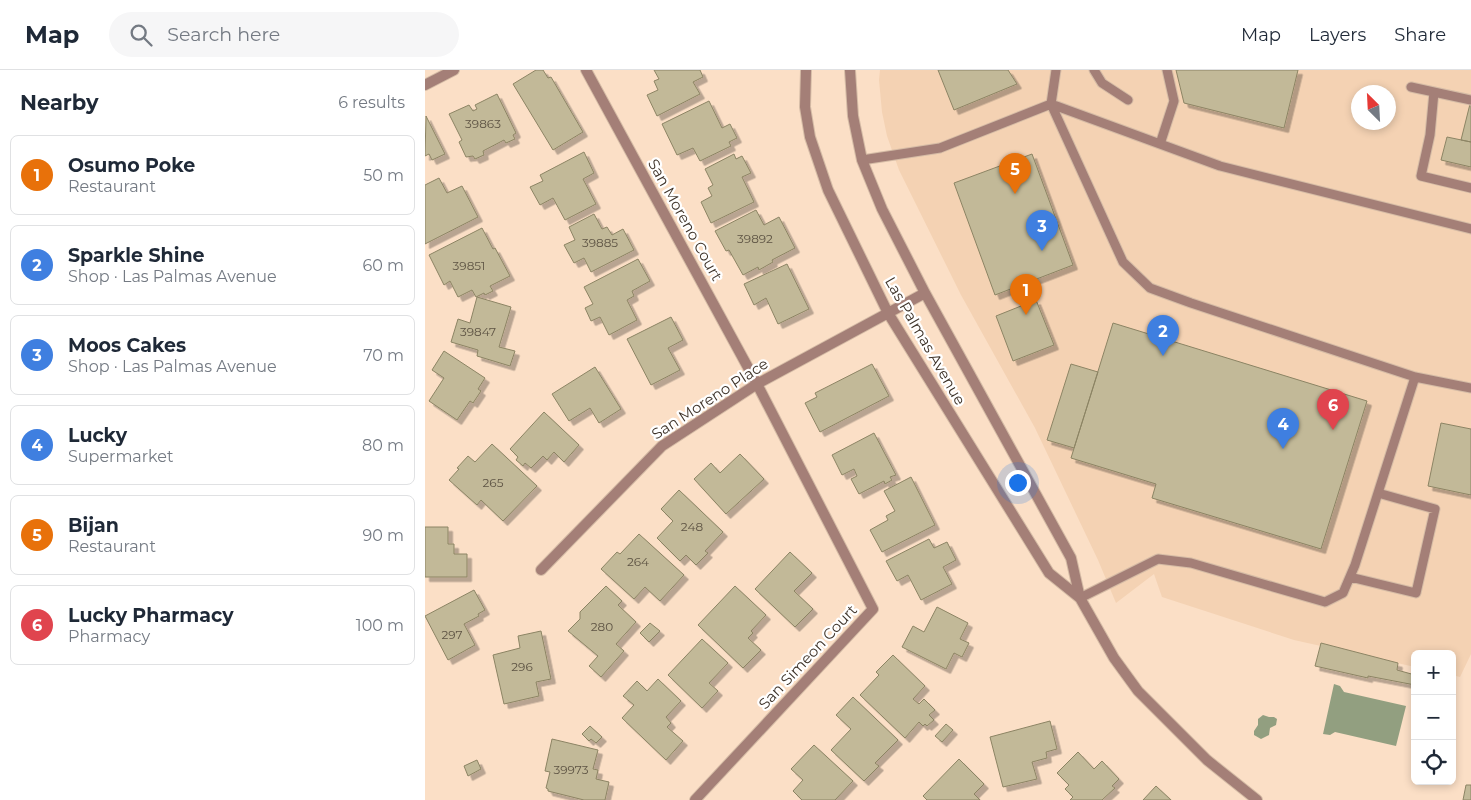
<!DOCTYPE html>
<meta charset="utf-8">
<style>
:root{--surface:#fff;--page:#f6f6f7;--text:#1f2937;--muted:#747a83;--line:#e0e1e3;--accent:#1f6275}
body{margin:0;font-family:Montserrat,sans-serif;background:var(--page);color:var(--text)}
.controls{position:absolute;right:15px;bottom:15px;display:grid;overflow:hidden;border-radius:8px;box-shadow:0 2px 8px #0003}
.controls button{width:45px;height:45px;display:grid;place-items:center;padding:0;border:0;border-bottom:1px solid var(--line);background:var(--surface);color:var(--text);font:25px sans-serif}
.compass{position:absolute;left:926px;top:15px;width:45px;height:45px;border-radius:50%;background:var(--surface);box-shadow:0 2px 8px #0003;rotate:336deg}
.you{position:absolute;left:592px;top:412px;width:18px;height:18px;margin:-12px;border:4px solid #fff;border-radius:50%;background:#1a73e8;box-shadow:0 0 0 8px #1a73e833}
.badge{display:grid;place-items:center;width:32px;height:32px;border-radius:50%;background:var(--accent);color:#fff;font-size:16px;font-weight:700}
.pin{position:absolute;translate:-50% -41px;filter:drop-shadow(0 1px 2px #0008)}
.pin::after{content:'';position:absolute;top:26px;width:18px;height:15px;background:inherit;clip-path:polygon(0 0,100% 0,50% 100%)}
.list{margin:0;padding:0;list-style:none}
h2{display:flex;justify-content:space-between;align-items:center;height:65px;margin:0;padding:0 20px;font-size:21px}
h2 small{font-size:16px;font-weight:400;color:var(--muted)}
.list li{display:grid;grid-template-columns:32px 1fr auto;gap:15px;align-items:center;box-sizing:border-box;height:80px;margin:0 10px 10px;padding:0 10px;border:1px solid var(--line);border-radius:8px}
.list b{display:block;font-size:19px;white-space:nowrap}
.list p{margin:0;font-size:16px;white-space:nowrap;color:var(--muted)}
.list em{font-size:16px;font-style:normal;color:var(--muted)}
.icon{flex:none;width:28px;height:28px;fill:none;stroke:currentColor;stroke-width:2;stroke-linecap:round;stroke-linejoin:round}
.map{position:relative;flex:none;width:1046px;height:730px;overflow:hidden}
header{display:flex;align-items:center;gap:30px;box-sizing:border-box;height:70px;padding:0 25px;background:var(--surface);border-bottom:1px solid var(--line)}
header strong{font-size:24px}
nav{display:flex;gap:28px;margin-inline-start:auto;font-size:18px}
.search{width:350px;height:45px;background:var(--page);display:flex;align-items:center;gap:12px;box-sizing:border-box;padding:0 18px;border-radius:28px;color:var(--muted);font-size:19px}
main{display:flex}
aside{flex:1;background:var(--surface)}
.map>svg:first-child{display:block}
</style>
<header>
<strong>Map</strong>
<div class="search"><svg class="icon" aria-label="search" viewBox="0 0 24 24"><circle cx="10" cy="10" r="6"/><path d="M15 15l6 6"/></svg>Search here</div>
<nav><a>Map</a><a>Layers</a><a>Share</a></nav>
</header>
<main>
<aside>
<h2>Nearby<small>6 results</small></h2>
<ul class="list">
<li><span class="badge" style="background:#e8710a">1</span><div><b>Osumo Poke</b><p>Restaurant</p></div><em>50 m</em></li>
<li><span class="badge" style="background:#3f7fe0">2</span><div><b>Sparkle Shine</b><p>Shop · Las Palmas Avenue</p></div><em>60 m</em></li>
<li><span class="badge" style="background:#3f7fe0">3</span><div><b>Moos Cakes</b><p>Shop · Las Palmas Avenue</p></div><em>70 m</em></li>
<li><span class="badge" style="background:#3f7fe0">4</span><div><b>Lucky</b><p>Supermarket</p></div><em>80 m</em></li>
<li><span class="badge" style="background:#e8710a">5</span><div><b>Bijan</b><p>Restaurant</p></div><em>90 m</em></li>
<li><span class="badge" style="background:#e0444e">6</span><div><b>Lucky Pharmacy</b><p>Pharmacy</p></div><em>100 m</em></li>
</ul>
</aside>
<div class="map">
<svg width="1046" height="730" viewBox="0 0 1046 730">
<defs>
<filter id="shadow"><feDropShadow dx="4.5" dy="4.5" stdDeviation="0" flood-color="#0004"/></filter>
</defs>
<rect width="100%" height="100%" fill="#fbdfc6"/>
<path fill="#f4d2b3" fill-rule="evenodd" d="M455 0H1046V584L1035 607 1027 605V584H990V597L869 570 737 527 729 504 691 533 673 490 610 358 536 225 474 100 462 66 457 42 454 10ZM934 22H964V52H934Z"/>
<path fill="#929f80" d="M909 614 915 616 919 622 981 636 971 676 910 662 905 665 898 664Z
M838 645 844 647H849L852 649 851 655 845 658 844 665 836 669 829 665V661L833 655V649Z"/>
<path fill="#c2b998" stroke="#8c8464" filter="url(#shadow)" d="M111 0H118L123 8 126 7 158 62 128 80 88 14Z
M229 0H275L278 7 268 12 275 24 232 46 222 25 233 20 229 11 234 9Z
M513 0H583L592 14 529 40Z
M751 0H873L859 58 759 33Z
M72 24 91 63 88 65 90 69 81 73 79 70 58 81 59 85 50 89 48 86 41 87 34 72 37 70 24 44 44 35 48 41 52 39 50 35Z
M1046 30V72L1036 70Z
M284 31 297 58 305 54 312 68 304 72 306 76 275 91 268 78 252 85 237 54Z
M1 46 20 84 7 90 4 84 0 86Z
M1022 67 1046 72V97L1016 90Z
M159 82 169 103 158 109 171 134 140 150 128 128 115 135 105 117 118 111 115 105Z
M309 84 311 89 317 86 326 103 317 107 329 132 286 153 276 132 287 126 283 118 288 115 280 99Z
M607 84 648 195 570 225 529 113Z
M14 108 22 123 37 116 53 147 0 174V115Z
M331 140 339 155 354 147 370 178 347 190 348 192 334 200 333 197 318 205 304 180 301 181 290 161Z
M169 144 177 159 182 157 187 165 198 159 209 180 166 202 159 188 149 193 139 175 150 170 144 157Z
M57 158 68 179 70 178 85 206 65 216 68 221 60 225 59 223 51 227 47 220 33 227 25 211 19 215 4 185Z
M213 189 225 211 207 221 209 226 202 230 212 250 184 265 175 247 166 251 160 238 168 234 159 217Z
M362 194 384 239 353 254 341 228 329 235 319 214Z
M52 227 86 237 74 277 90 281 85 296 52 286 53 280 26 272 33 249 45 253Z
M611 230 629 275 588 291 571 246Z
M246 247 258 270 243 278 255 300 226 315 202 269Z
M688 253 942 331 896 479 727 428 731 414 646 388Z
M19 281 60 308 53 319 56 321 48 333 45 331 32 350 4 331 19 308 7 300Z
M447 294 464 326 395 362 380 333 392 327 390 323Z
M646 294 673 302 649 378 622 370Z
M170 297 196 339 174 353 165 338 144 351 127 324Z
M119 342 154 375 139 392 129 382 122 390 118 386 106 398 100 393 98 396 91 390 93 387 85 379Z
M1016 353 1046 359V425L1003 416Z
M449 363 471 405 465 407 467 410 460 414 459 411 434 424 426 409 432 406 429 399 417 405 407 385Z
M67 374 112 416 78 451 56 430 52 435 24 410 34 399 32 398 43 386 50 392Z
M315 384 339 409 301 444 269 409 286 393 295 403Z
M486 407 510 455 457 482 445 460 463 450 461 446 470 441 459 421Z
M254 420 298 462 280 481 283 483 271 495 261 485 255 491 232 468 248 451 236 439Z
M0 457H23V474H29V484H42V507H0Z
M214 464 259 505 235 531 220 517 209 529 176 499 192 482 195 484Z
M504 469 509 478 522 472 531 490 518 497 527 514 496 530 483 505 472 511 461 491Z
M365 482 387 503 369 521 388 539 370 557 330 519Z
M181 516 197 531 193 535 211 552 191 574 199 581 176 607 164 596 173 586 143 561 155 549V542Z
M310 516 341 545 326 561 328 563 323 568 336 580 318 598 273 555Z
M49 520 60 540 53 544 54 546 39 554 50 575 23 590 0 546Z
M512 537 543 553 535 569 544 573 537 587 529 583 521 599 477 577 488 556 499 562Z
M225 553 235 561 224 572 215 563Z
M116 561 126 609 111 612 114 626 79 634 68 585 95 578 93 566Z
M277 569 303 593 284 613 293 621 277 638 243 605Z
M896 573 973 593 972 600 990 605V615L943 606V608L890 596Z
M468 585 500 616 488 629 494 634 499 629 510 640 504 645 509 650 502 656 500 654 498 656 494 652 480 668 435 625 454 605 451 602Z
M233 609 256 631 241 647 246 653 242 657 258 671 241 690 197 648 209 635 198 626 212 611 222 621Z
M428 627 473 670 450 693 454 696 439 711 406 680 426 659 411 645Z
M625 651 632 679 621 682 622 688 607 692 612 709 578 717 565 667Z
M521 654 528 660 517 672 510 666Z
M165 656 177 667 171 673 166 669 164 671 157 664Z
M127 669 173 680 168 699 173 700 171 709 184 712 180 730H159L123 721V719L121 718 125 702 120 701Z
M389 675 428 711 410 730H377L368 721 378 710 366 699Z
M653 682 669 699 677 691 694 709 687 716 690 718 677 730H645L648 727 640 719 644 715 632 703Z
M534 689 559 714 549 724 555 730H502L498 726Z
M52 690 56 699 43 706 39 696Z
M1041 715H1046V730H1038Z
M731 716 746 730H718Z"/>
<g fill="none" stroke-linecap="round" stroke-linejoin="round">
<defs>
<path id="lane" d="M631 0 626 34 698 192 725 218 766 233 990 307 1046 318
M669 0 677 13 703 30
M986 17 1046 30
M1009 22 1005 65 996 106 1046 118
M735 74 749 31 742 0
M437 90 515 78 626 34 795 96 1046 159
M925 507 991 523 1010 439 953 423
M655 528 733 489 766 493 900 532 918 523 930 495 990 307"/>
<path id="street" d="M161 0 332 314 448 539 270 730
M381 0 380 37 385 67 403 120 463 243 624 503 655 528
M425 0 428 46 437 90 457 139 500 223 646 488 655 528 689 588 713 621 782 690 832 730
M0 15 29 0
M116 500 237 376 332 314 500 223"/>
</defs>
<use href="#lane" stroke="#d5bca6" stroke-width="11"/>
<use href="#street" stroke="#d5bca6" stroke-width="12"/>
<use href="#lane" stroke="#a47f77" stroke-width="9"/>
<use href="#street" stroke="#a47f77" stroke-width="10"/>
</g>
<g text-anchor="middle" stroke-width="4.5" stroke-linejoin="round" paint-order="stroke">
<g font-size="12" fill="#5e5444">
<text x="58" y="58">39863</text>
<text x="330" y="173">39892</text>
<text x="175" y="177">39885</text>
<text x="44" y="200">39851</text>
<text x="53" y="266">39847</text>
<text x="68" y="417">265</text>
<text x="267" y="461">248</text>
<text x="213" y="496">264</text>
<text x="177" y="561">280</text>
<text x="27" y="569">297</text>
<text x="97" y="601">296</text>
<text x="146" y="704">39973</text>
</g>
<g font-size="15" fill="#3d3228" stroke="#fff">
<text transform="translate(260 150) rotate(61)" y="5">San Moreno Court</text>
<text transform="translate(500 271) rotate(60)" y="5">Las Palmas Avenue</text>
<text transform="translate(285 329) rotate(-33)" y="5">San Moreno Place</text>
<text transform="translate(383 587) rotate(-47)" y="5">San Simeon Court</text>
</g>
</g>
</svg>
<div class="controls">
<button>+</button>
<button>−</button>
<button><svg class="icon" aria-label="locate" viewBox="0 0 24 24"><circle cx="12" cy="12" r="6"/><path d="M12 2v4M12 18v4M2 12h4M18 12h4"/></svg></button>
</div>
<svg class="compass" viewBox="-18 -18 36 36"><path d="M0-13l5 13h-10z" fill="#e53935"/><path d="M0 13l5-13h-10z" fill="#747a83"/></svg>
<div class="you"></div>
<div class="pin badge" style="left:601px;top:245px;background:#e8710a">1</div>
<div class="pin badge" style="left:738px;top:286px;background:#3f7fe0">2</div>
<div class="pin badge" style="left:617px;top:181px;background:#3f7fe0">3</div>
<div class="pin badge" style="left:858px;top:379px;background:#3f7fe0">4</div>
<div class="pin badge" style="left:590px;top:124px;background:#e8710a">5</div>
<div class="pin badge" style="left:908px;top:360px;background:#e0444e">6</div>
</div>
</main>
